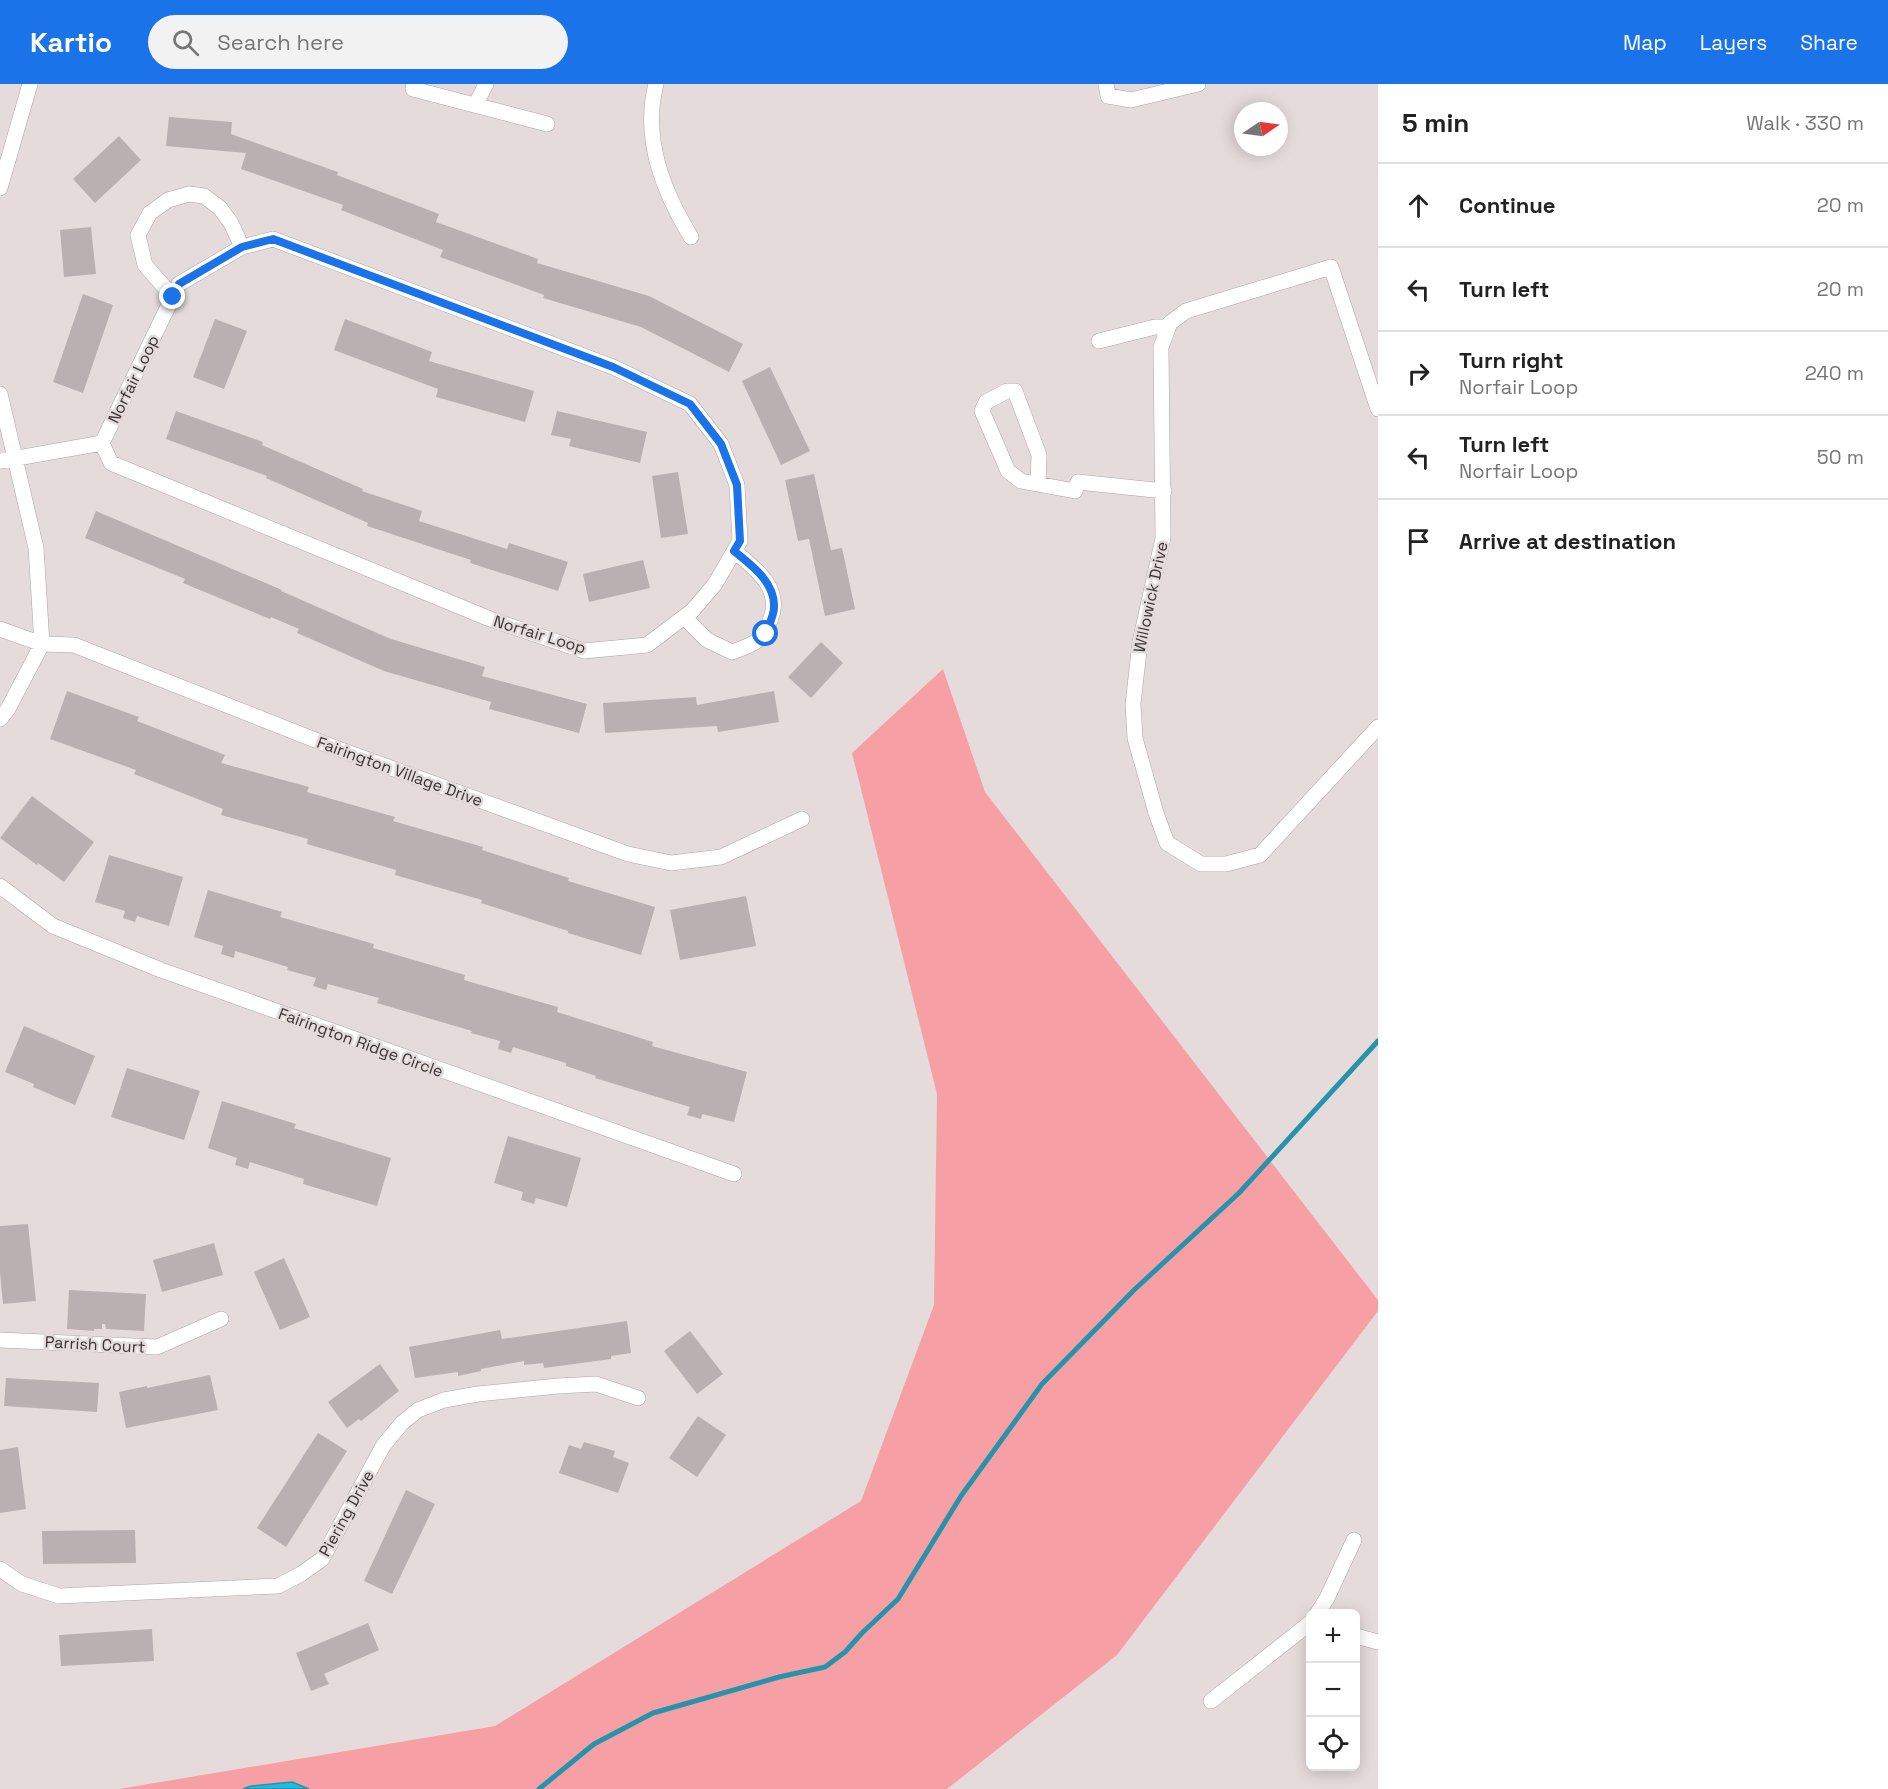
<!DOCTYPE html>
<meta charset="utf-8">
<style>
:root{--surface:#fff;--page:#f2f2f2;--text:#222;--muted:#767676;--line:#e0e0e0;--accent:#1a73e8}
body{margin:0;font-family:"Space Grotesk",sans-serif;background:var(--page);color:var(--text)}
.controls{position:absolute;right:18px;bottom:18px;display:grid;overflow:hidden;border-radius:9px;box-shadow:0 3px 15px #0003}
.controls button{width:54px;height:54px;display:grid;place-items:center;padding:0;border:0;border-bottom:2px solid var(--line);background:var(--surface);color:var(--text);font:30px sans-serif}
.compass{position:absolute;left:1234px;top:18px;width:54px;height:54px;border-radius:50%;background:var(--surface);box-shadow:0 3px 15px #0003;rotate:77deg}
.stop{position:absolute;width:18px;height:18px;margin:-14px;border:4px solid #1a73e8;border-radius:50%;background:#fff}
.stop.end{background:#1a73e8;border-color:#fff;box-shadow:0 2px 6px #0008}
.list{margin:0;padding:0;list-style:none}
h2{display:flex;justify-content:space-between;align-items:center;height:78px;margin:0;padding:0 24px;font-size:26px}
h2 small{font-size:20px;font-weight:400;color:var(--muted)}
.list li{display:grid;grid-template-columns:39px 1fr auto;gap:18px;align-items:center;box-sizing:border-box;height:84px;padding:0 24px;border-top:2px solid var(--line)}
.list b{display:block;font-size:22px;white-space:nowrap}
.list p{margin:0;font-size:20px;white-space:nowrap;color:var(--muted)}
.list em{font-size:20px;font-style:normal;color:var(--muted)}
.icon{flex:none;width:33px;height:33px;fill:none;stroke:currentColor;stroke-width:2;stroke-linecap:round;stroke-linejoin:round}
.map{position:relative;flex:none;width:1378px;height:1705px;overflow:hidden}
header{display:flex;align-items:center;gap:36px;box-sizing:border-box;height:84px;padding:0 30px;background:var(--accent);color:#fff}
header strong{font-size:28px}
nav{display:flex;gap:33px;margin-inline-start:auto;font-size:21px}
.search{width:420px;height:54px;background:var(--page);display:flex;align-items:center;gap:15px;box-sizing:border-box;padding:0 21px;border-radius:33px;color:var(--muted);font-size:22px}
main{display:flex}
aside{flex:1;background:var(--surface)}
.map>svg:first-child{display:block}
</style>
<header>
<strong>Kartio</strong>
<div class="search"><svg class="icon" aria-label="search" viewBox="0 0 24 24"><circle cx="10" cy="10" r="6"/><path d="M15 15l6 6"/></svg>Search here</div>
<nav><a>Map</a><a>Layers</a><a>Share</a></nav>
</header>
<main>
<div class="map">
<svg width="1378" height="1705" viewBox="0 0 1378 1705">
<rect width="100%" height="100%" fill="#e6dbdb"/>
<path fill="#f6a0a6" d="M943 585 985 708 1378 1216V1227L1117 1571 947 1705H119L495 1642 861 1417 934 1221 937 1010 852 669Z"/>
<path fill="#1fbce0" stroke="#2693ac" stroke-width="1.5" d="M292 1698 309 1705H243L251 1702Z"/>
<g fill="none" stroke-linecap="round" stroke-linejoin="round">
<path stroke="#2693ac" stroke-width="5" d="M539 1705 594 1660 653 1629 779 1593 825 1583 845 1568 862 1549 898 1515 961 1412 1042 1300 1134 1206 1239 1109 1378 957"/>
</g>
<path fill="#bbb0b1" d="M169 33 232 38 231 50 338 88 337 91 439 130 436 138 538 175 537 179 649 212 743 260 729 288 641 243 543 214 544 211 440 173 443 166 341 126 343 121 241 85 246 69 166 62Z
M119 52 141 76 95 119 73 95Z
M91 143 96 190 64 193 60 146Z
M83 210 113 221 83 309 53 298Z
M215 235 247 247 224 305 193 293Z
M345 235 432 268 429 277 534 307 525 338 436 313 438 305 334 266Z
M770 283 810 367 781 381 742 297Z
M176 327 263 358 262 361 363 405 362 407 422 427 419 437 507 465 509 459 568 478 558 507 470 479 471 476 367 442 368 439 266 394 267 392 166 355Z
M557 327 647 348 640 379 569 362 571 355 551 351Z
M678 388 688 450 661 454 652 392Z
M814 390 831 466 842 464 855 525 825 532 809 455 798 457 785 396Z
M96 427 282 506 281 507 391 555 485 583 482 592 587 620 579 649 489 625 491 618 384 587 297 549 299 545 271 533 270 535 183 499 185 495 85 454Z
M643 476 650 504 589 518 583 490Z
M821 558 843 579 811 614 788 593Z
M67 607 139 633 137 637 225 671 221 679 309 703 307 708 395 733 393 737 483 763 482 766 569 794 568 797 655 823 641 871 568 849V847L481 819 482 816 395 791 396 786 307 760 308 755 221 731 223 725 134 690 136 686 50 655Z
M774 607 779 638 718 648 717 642 605 649 603 619 696 613 697 621Z
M32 712 94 758 64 798 38 779 37 781 0 754Z
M109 771 183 793 169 842 137 832 135 838 123 834 125 827 95 818Z
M208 806 282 828 280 833 374 860 373 864 465 891 464 896 558 923 557 928 653 958 652 962 747 988 734 1038 702 1030 701 1035 687 1031 690 1023 595 994 596 992 566 982V979L513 963 511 969 498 965 500 957 471 949 472 947 377 919 379 914 328 900 326 906 313 902 316 894 287 886 288 883 235 867 234 874 221 870 223 862 194 853Z
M746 812 756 862 680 876 670 826Z
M24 942 95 972 75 1021 33 1003 34 1000 5 988Z
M127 984 200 1007 184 1056 111 1033Z
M222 1017 296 1040 294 1044 391 1074 377 1122 303 1100 304 1095 250 1078 248 1085 235 1081 237 1074 208 1064Z
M508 1052 581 1074 567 1123 536 1114 534 1120 521 1116 523 1108 494 1099Z
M28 1140 36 1217 3 1220 0 1189V1142Z
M214 1159 223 1191 162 1208 153 1176Z
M284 1174 310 1233 280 1246 254 1188Z
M69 1206 146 1210 144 1247 106 1245 105 1240H102V1245H94V1247L67 1245Z
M627 1237 631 1269 611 1272V1275L544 1284 543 1279 524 1281V1277L481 1285V1287L458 1292V1288L415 1294 409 1263 500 1246 502 1255Z
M690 1247 723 1290 697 1310 664 1267Z
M380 1280 399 1307 361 1337 359 1335 347 1344 328 1318Z
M210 1291 218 1326 126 1344 119 1308 147 1302V1304Z
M6 1294 99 1299 97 1328 4 1322Z
M698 1332 726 1351 697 1393 669 1374Z
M318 1349 347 1367 286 1463 257 1444Z
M584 1358 615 1367 613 1373 629 1379 618 1409 559 1389 569 1361 581 1365Z
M18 1363 26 1425 0 1429V1366Z
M406 1406 435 1420 392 1510 364 1497Z
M135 1446 136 1479 43 1480 42 1447Z
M368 1539 379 1566 324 1590 329 1600 311 1607 296 1569Z
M152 1545 154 1577 61 1582 59 1551Z"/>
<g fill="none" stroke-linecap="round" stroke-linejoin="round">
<defs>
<path id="street" d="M414 0 413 5 547 40
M656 0C642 54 663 107 691 153
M1106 0 1108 12 1131 16 1198 0
M476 20 486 0
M0 104 30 0
M173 213 145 181 138 151 150 129 168 116 189 110 204 112 220 124 231 139 242 163
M1099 257 1155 243H1168
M0 310 36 464 42 560 8 625 0 635
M1378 325 1331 183 1186 227 1170 239 1161 263 1163 454 1140 558 1133 620 1135 654 1156 729 1167 759 1201 780H1226L1260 771 1378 643
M0 377 102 359 179 200 242 163 273 155 613 283 690 320 721 360 737 401 740 457 715 500 692 527 647 561 584 567 490 535 111 379 102 359
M1038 400 1039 371 1015 307H1007L986 318 982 327 1008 387 1021 397 1075 407 1078 398 1164 407
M684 533 707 556 732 568C754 560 763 558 771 534 782 504 755 484 734 467
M0 545 42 560 74 561 333 663 628 770 671 779 721 773 802 735
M0 802 53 842 161 886 734 1090
M0 1256 157 1263 221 1235
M0 1485 22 1500 59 1512 278 1502 301 1490 322 1475 383 1362 402 1339 418 1326 444 1316 478 1310 558 1302 596 1300 638 1314
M1317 1530 1327 1514 1354 1456
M1356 1552 1378 1558
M1211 1617 1310 1539"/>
</defs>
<use href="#street" stroke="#aea4a4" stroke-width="16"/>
<use href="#street" stroke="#fff" stroke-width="15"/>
</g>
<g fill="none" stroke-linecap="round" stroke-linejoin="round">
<path stroke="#1a73e8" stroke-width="8" d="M173 213 179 200 242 163 273 155 613 283 690 320 721 360 737 401 740 457 734 467C751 481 775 498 774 523 774 532 768 542 766 550"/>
</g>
<g text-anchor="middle" stroke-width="5" stroke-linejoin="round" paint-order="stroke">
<g font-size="16" fill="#383434" stroke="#e6dbdb">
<text transform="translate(133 295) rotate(-64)" y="6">Norfair Loop</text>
<text transform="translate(1150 513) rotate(-78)" y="6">Willowick Drive</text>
<text transform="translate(540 550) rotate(17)" y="6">Norfair Loop</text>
<text transform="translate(400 687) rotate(20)" y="6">Fairington Village Drive</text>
<text transform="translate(361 958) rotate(20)" y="6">Fairington Ridge Circle</text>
<text transform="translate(95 1260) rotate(3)" y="6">Parrish Court</text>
<text transform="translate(346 1429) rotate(-61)" y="6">Piering Drive</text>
</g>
</g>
</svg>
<div class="controls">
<button>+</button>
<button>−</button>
<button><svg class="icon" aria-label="locate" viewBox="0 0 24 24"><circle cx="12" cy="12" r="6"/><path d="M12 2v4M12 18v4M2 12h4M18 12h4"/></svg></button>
</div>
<svg class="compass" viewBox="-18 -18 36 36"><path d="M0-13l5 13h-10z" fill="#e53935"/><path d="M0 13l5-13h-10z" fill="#767676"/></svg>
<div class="stop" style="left:766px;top:550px"></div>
<div class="stop end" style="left:173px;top:213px"></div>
</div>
<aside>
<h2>5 min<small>Walk · 330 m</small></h2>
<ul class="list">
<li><svg class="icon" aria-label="ahead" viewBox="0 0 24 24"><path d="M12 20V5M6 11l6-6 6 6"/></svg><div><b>Continue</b></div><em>20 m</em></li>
<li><svg class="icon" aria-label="left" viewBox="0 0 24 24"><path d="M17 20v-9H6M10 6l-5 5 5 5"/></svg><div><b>Turn left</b></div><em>20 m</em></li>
<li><svg class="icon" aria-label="right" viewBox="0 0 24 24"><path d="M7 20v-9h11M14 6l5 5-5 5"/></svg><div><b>Turn right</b><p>Norfair Loop</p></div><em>240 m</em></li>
<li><svg class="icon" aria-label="left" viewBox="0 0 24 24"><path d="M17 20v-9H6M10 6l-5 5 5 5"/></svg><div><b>Turn left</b><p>Norfair Loop</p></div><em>50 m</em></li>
<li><svg class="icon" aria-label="arrive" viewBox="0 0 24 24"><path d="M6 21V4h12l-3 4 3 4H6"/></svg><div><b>Arrive at destination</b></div></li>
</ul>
</aside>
</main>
